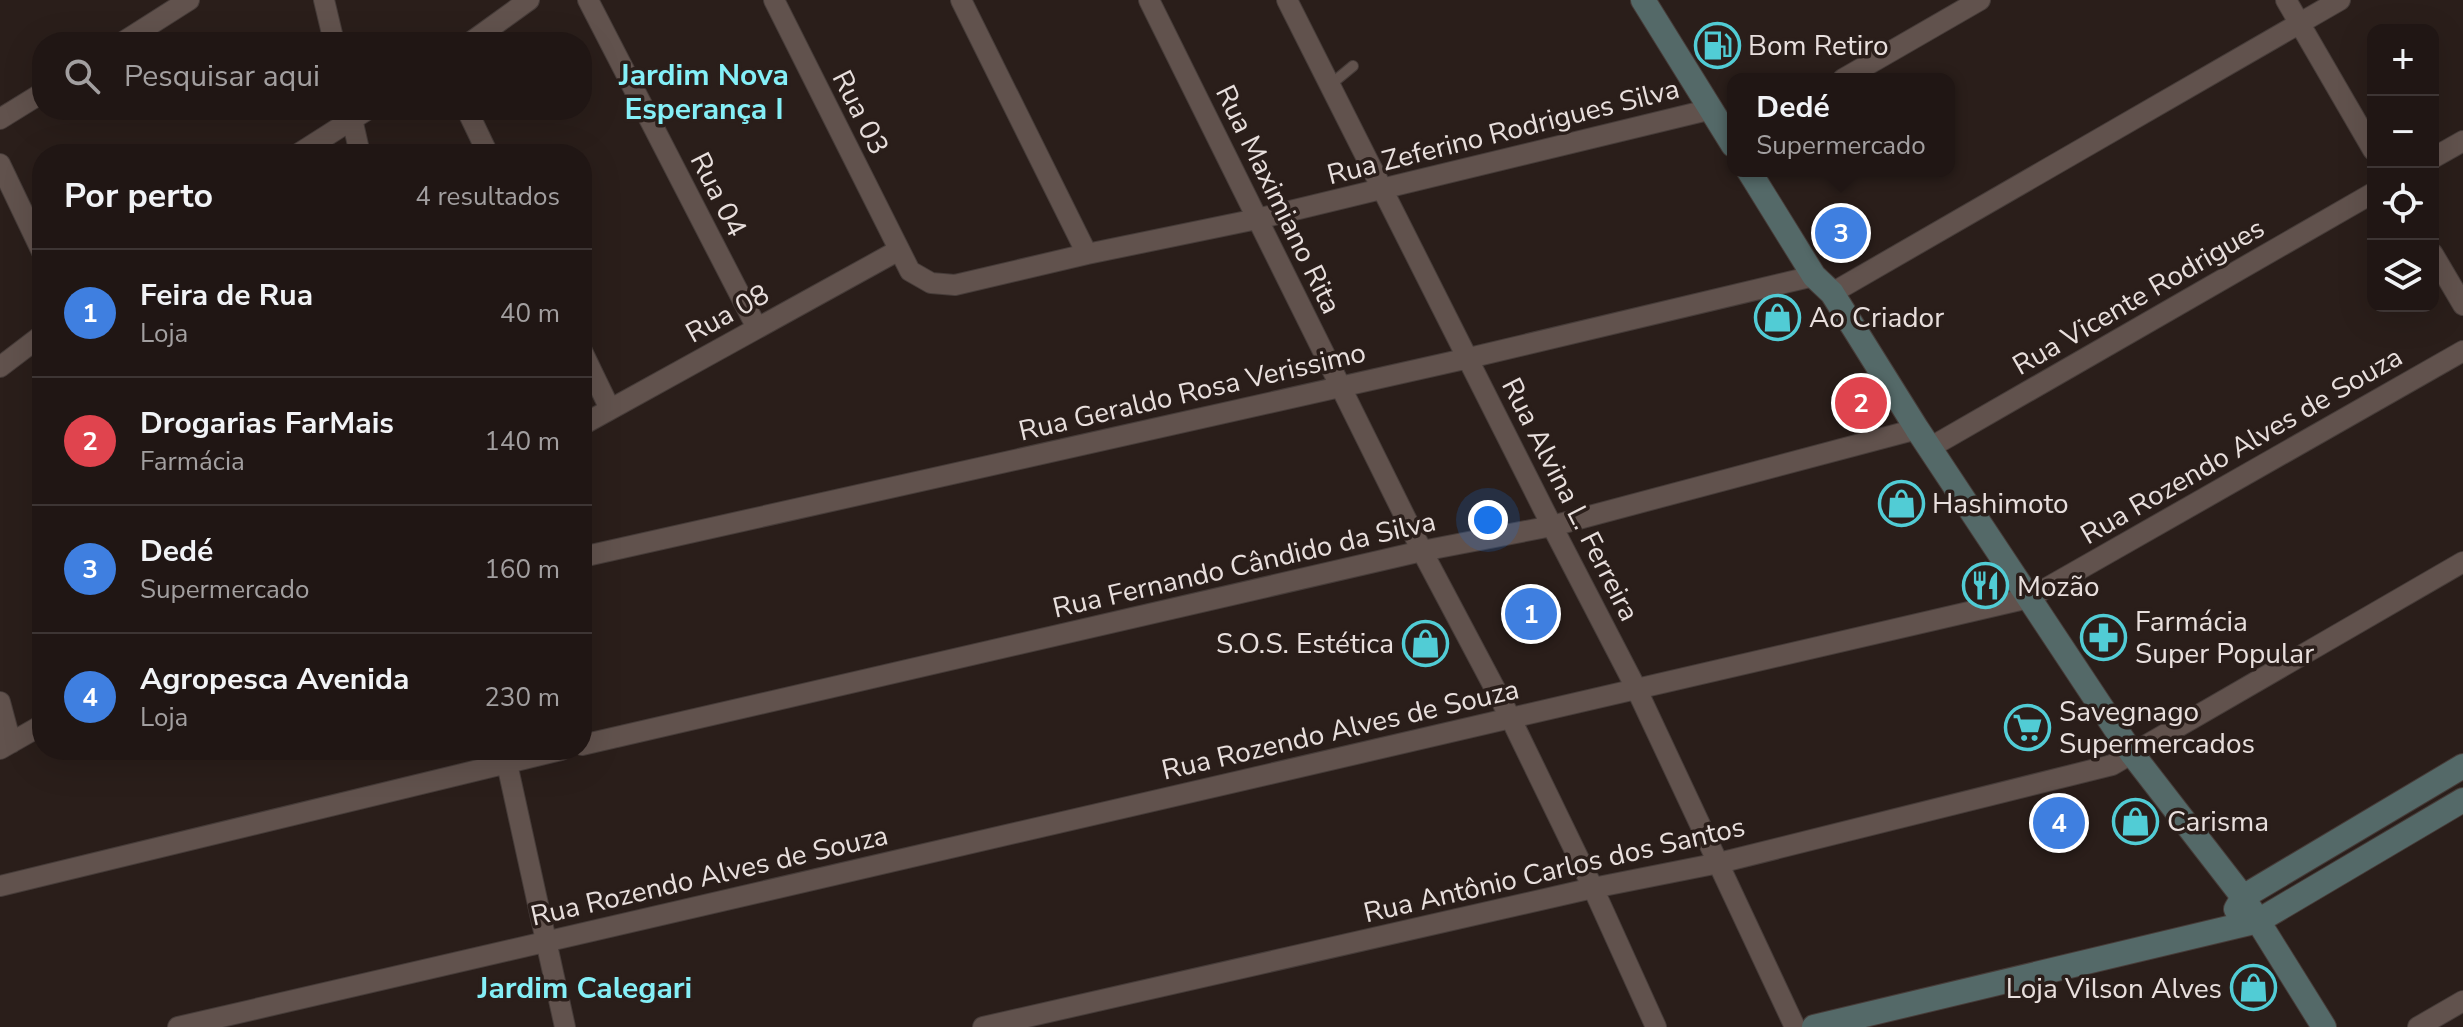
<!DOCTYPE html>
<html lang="pt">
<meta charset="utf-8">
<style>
:root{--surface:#201614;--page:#2d2322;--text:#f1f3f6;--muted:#a29fa0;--line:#3d3534;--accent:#8c9099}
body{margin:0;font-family:"Nunito Sans",sans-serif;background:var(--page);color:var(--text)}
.controls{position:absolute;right:24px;top:24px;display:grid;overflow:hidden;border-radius:16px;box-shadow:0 8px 32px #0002}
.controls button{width:72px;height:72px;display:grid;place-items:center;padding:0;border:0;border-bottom:2px solid var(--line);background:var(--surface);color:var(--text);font:40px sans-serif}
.you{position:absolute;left:1488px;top:520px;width:28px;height:28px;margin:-20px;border:6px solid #fff;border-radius:50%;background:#1a73e8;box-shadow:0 0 0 12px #1a73e833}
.badge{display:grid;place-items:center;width:52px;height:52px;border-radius:50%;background:var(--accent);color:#fff;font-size:26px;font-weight:700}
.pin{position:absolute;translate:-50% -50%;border:4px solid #fff;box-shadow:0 2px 8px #0006}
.popup{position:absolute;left:1727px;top:73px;width:228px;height:104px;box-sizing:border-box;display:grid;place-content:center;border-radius:16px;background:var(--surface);filter:drop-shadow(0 2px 6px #0005);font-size:26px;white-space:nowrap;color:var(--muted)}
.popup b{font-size:30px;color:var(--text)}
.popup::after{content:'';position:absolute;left:50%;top:100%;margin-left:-16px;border:16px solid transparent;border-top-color:var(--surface)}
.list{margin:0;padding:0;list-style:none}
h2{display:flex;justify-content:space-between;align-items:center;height:104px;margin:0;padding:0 32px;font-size:34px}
h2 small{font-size:26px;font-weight:400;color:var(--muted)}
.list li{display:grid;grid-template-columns:52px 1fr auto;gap:24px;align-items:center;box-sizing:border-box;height:128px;padding:0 32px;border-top:2px solid var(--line)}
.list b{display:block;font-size:30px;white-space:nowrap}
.list p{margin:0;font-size:26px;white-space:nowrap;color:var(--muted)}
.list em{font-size:26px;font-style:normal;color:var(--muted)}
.icon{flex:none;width:44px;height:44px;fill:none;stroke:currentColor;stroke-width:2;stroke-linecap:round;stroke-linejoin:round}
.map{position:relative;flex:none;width:2463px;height:1027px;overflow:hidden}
.search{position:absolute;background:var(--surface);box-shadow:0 8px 32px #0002;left:32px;top:32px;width:560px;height:88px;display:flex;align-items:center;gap:20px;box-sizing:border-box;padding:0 28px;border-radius:32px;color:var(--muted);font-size:30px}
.panel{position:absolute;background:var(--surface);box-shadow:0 8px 32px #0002;left:32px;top:144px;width:560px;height:616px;border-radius:32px}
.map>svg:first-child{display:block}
</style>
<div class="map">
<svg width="2463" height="1027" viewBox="0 0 2463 1027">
<rect width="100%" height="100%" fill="#2a1e1a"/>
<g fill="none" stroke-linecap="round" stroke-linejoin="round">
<defs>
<path id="lane" d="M1330 85 1353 66"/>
<path id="street" d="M324 0 334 42
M588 0 757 328
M774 0 910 271 931 283 955 285 1087 254 1257 219 1712 109
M961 0 1087 254
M1149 0 1422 551 1511 719 1593 888 1656 1027
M1287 0 1552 526 1636 688 1795 1027
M2286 0 2373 150
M123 42 189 0
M471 42 529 0
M1843 79 1980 0
M350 110 360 154
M467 110 488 154
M0 119 42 93
M298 154 367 110
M2433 158 2463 141
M0 164 42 252
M2433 254 2463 305
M1832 293 2340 0
M582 351 610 409
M0 367 42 335
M582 425 899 250
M1931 447 2373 193
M582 557 1469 358 1814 276
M0 702 11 743
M582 745 1422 551 1552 526 1917 429
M0 749 42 725
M504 750 565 1027
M0 886 561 750
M178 1027 2029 598 2463 351
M983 1027 1593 888 1719 863 2112 765 2463 562
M2418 1027 2463 1001"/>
<path id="secondary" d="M1643 0 1733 145
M1749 171 1814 276 1832 293 1917 429 2133 755 2243 897 2324 1027
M2236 909 2243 897 2463 766
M1814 1027 2258 921 2463 800"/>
</defs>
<use href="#lane" stroke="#463c39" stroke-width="12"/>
<use href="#street" stroke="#463c39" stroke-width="22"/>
<use href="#secondary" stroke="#463c39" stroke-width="26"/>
<use href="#lane" stroke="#61524d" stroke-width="10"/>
<use href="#street" stroke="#61524d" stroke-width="20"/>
<use href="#secondary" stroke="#546968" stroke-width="24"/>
</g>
<defs>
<symbol id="fuel-ring" viewBox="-11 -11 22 22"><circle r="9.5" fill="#2a1e1a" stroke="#51ccd5" stroke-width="1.5"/><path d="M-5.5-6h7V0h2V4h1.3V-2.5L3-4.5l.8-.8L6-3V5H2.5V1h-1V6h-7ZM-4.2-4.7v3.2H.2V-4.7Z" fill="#51ccd5"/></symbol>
<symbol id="shop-ring" viewBox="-11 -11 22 22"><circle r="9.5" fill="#2a1e1a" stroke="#51ccd5" stroke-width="1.5"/><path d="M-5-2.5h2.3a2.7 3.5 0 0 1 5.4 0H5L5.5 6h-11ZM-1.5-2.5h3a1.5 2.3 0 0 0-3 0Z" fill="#51ccd5"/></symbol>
<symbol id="restaurant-ring" viewBox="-11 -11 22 22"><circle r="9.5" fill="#2a1e1a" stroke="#51ccd5" stroke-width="1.5"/><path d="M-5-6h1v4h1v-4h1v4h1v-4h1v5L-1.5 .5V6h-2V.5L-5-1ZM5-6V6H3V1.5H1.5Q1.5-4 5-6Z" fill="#51ccd5"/></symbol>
<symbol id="pharmacy-ring" viewBox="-11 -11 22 22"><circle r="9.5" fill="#2a1e1a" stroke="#51ccd5" stroke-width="1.5"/><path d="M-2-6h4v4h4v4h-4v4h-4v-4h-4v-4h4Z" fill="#51ccd5"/></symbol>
<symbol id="supermarket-ring" viewBox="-11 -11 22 22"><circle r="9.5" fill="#2a1e1a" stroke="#51ccd5" stroke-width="1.5"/><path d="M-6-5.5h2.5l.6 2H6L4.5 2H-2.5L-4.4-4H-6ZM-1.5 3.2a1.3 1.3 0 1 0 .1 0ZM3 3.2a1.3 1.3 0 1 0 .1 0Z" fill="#51ccd5"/></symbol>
</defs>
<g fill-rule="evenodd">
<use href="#fuel-ring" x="1692" y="20" width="51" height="51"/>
<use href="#shop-ring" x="1752" y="292" width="51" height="51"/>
<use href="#shop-ring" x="1876" y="478" width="51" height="51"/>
<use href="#restaurant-ring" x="1960" y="560" width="51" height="51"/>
<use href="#pharmacy-ring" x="2078" y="612" width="51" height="51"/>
<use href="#shop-ring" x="1400" y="618" width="51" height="51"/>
<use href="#supermarket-ring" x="2002" y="702" width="51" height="51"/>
<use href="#shop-ring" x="2110" y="796" width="51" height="51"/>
<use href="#shop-ring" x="2228" y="962" width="51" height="51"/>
</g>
<g text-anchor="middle" stroke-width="7" stroke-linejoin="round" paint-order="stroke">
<g font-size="28" fill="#e8dfdd" stroke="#2a1e1a" text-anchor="start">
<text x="1748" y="55">Bom Retiro</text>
<text x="1809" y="327">Ao Criador</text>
<text x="1932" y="513">Hashimoto</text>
<text x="2017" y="596">Mozão</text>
<text x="2135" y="631">Farmácia<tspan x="2135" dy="32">Super Popular</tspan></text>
<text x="1394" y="653" text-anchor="end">S.O.S. Estética</text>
<text x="2059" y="721">Savegnago<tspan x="2059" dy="32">Supermercados</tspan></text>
<text x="2167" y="831">Carisma</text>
<text x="2222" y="998" text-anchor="end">Loja Vilson Alves</text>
</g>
<g font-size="28" fill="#e8dfdd" stroke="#2a1e1a">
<text transform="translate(861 112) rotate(63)" y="10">Rua 03</text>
<text transform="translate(1503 131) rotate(-14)" y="10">Rua Zeferino Rodrigues Silva</text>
<text transform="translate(719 194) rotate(63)" y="10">Rua 04</text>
<text transform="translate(1279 199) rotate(64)" y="10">Rua Maximiano Rita</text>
<text transform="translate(2138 296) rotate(-30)" y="10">Rua Vicente Rodrigues</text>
<text transform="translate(727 313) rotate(-29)" y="10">Rua 08</text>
<text transform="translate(1192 391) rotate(-13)" y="10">Rua Geraldo Rosa Verissimo</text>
<text transform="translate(2241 445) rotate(-30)" y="10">Rua Rozendo Alves de Souza</text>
<text transform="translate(1571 499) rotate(63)" y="10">Rua Alvina L. Ferreira</text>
<text transform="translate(1244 564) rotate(-13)" y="10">Rua Fernando Cândido da Silva</text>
<text transform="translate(1340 729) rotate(-13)" y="10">Rua Rozendo Alves de Souza</text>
<text transform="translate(1554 869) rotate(-13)" y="10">Rua Antônio Carlos dos Santos</text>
<text transform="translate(709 875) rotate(-13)" y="10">Rua Rozendo Alves de Souza</text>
</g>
<g font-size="30" font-weight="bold" fill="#84eff7" stroke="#2a1e1a">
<text x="704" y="85">Jardim Nova<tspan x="704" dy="34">Esperança I</tspan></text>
<text x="585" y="998">Jardim Calegari</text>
</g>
</g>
</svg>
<div class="controls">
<button>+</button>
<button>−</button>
<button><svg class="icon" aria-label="locate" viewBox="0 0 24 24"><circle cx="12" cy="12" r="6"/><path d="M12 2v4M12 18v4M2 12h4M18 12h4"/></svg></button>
<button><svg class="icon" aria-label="layers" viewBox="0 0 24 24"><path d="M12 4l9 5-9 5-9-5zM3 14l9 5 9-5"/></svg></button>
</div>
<div class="you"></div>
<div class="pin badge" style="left:1531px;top:614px;background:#3f7fe0">1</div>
<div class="pin badge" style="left:1861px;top:403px;background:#e0444e">2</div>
<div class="pin badge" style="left:1841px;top:233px;background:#3f7fe0">3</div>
<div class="popup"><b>Dedé</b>Supermercado</div>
<div class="pin badge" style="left:2059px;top:823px;background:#3f7fe0">4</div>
<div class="search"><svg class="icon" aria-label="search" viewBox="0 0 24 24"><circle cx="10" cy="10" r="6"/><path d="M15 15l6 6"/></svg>Pesquisar aqui</div>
<section class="panel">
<h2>Por perto<small>4 resultados</small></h2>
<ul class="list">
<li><span class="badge" style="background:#3f7fe0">1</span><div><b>Feira de Rua</b><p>Loja</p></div><em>40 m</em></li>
<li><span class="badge" style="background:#e0444e">2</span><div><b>Drogarias FarMais</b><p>Farmácia</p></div><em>140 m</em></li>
<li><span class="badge" style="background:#3f7fe0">3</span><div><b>Dedé</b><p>Supermercado</p></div><em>160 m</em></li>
<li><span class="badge" style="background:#3f7fe0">4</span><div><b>Agropesca Avenida</b><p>Loja</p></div><em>230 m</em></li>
</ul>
</section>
</div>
